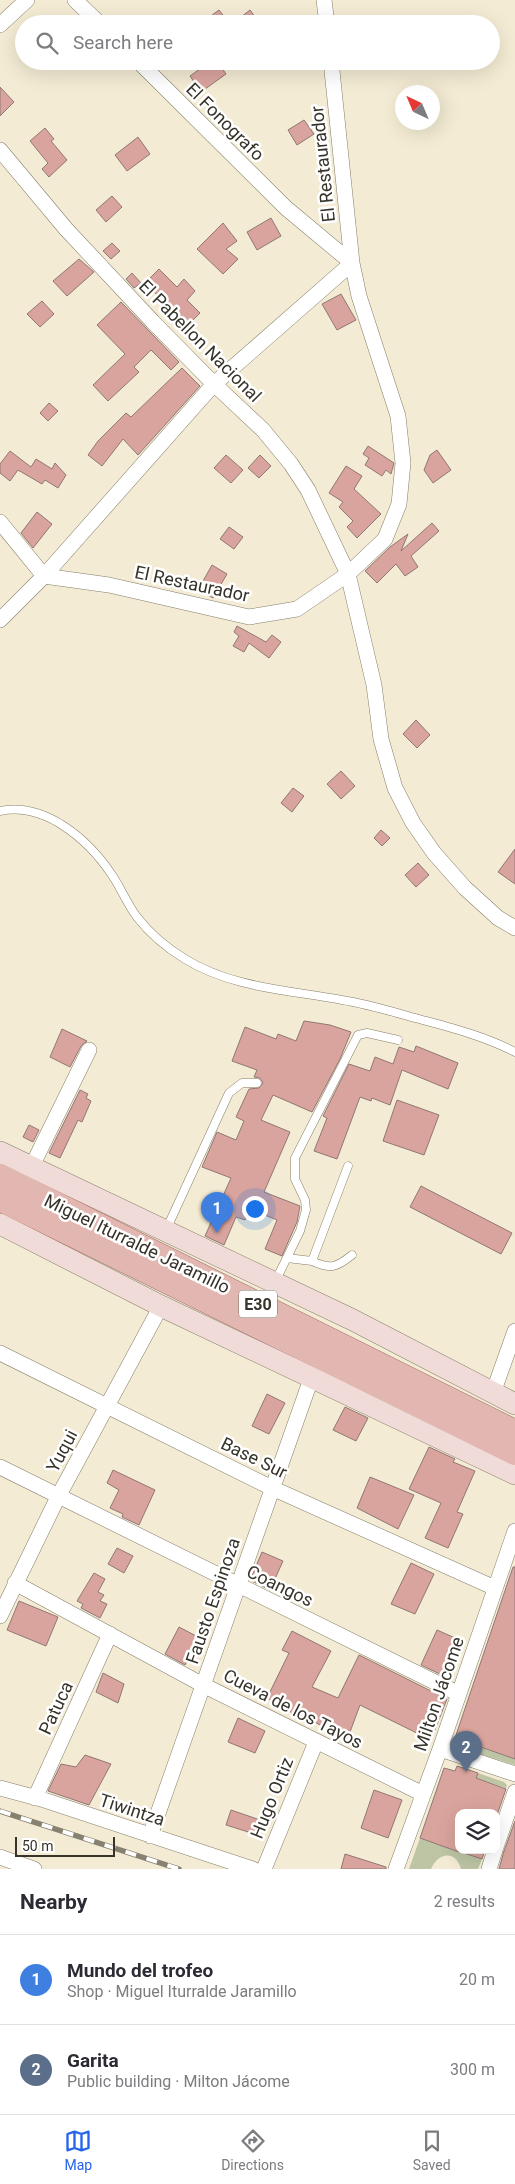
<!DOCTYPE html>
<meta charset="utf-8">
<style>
:root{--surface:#fff;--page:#f7f7f7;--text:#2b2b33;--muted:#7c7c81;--line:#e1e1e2;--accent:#2563eb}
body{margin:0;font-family:Roboto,sans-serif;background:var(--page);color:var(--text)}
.controls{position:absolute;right:15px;bottom:15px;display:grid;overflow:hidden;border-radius:10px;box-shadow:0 5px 20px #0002}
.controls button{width:45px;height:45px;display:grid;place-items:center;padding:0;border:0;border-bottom:1px solid var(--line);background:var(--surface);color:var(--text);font:25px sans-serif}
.compass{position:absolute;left:395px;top:85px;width:45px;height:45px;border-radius:50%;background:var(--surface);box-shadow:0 5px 20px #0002;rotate:316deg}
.scale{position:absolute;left:15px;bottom:12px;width:100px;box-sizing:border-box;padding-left:5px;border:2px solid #36332a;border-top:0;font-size:14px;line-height:18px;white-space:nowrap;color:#36332a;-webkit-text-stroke:4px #fff;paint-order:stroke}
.you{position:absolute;left:254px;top:1208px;width:18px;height:18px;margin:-12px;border:4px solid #fff;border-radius:50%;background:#1a73e8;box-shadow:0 0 0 8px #1a73e833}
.badge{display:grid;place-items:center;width:32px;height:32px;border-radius:50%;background:var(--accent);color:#fff;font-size:16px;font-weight:700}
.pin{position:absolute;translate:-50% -41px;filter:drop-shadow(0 1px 2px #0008)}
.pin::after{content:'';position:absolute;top:26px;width:18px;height:15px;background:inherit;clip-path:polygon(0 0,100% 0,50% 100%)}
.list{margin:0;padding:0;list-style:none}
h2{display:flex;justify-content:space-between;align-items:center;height:65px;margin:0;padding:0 20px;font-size:21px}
h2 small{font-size:16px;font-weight:400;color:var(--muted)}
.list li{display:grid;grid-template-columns:32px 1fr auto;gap:15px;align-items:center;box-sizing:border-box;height:90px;padding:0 20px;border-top:1px solid var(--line)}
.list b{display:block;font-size:19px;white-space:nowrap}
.list p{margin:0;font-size:16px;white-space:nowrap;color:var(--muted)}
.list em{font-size:16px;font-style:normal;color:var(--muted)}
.icon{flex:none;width:28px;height:28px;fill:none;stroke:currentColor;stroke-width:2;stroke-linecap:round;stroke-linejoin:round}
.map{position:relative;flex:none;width:515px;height:1869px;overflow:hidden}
.search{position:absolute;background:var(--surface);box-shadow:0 5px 20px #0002;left:15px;right:15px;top:15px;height:55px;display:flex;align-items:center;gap:12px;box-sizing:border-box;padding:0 18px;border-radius:28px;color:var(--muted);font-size:19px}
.sheet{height:245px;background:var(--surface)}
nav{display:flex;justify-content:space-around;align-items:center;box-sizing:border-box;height:70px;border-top:1px solid var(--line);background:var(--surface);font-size:14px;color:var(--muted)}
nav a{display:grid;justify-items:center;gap:2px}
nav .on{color:var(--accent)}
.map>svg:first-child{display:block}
</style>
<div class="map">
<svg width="515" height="1869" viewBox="0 0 515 1869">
<rect width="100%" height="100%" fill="#f3ebd3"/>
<path fill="#bdc5a5" d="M466 1742 515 1759V1765L463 1749Z
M478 1773 504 1782 507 1785 506 1788 476 1778Z
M420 1838 482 1859 478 1869H461C456 1850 438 1852 431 1869H409Z"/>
<path fill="#d9a49d" stroke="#917774" d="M219 10 230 24H200Z
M250 10 260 24H232Z
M211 61H217L226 74 201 92 190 76Z
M0 87 14 102 0 116Z
M304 120 314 134 297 145 288 130Z
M45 128 54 139 51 141 67 160 49 177 42 169 48 163 30 141Z
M138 137 150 154 127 171 115 155Z
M112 196 122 207 106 222 96 210Z
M271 218 281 236 257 250 247 232Z
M223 223 237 241 226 249 238 259 223 274 197 249Z
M112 243 120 251 111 259 103 251Z
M79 259 94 272 67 296 53 281Z
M159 269 177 287 184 279 195 291 187 300 200 313 189 324 162 297 161 299 145 283Z
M132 273 141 283 134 288 126 279Z
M341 294 356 320 337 330 322 304Z
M42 301 54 314 40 327 27 314Z
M121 302 179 362 171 370 151 350 134 367 139 372 108 401 93 385 125 354 97 325Z
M182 368 200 386 138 455 123 439 102 466 88 455 98 441 126 413 131 417Z
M49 403 58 411 48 421 40 413Z
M368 446 394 463 391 474 386 470 382 476 365 465 369 458 363 454Z
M437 450 451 470 433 483 424 470 430 455Z
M10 451 31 467 36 459 52 469 55 463 66 475 58 488 45 480 42 484 18 470 10 481 0 473V464Z
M226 455 243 470 231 483 214 468Z
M260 455 271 466 259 478 248 468Z
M346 466 362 476 354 489 381 514 357 538 347 527 353 521 339 507 343 502 329 493Z
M37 512 52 524 33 548 21 533Z
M432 523 439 531 411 556 418 567 405 576 396 564 377 583 365 571 390 547 408 534 401 551Z
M229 527 243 537 234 549 220 539Z
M212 565 227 574 213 598 198 590Z
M237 626 266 642 272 635 281 642 269 658 249 643 244 652 233 646 239 636 234 632Z
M416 720 430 735 417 748 403 734Z
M341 771 355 786 341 799 327 784Z
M293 788 304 796 292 812 281 803Z
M381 830 390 838 382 846 374 838Z
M515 849V884L498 872Z
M418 863 429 875 416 887 405 875Z
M304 1021 330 1025 351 1032 340 1059 312 1112 273 1095 261 1120 290 1132 264 1192 300 1206 297 1222 282 1256 265 1249 277 1220 250 1209 245 1220 236 1217 224 1245 205 1236 231 1178 202 1167 217 1132 236 1140 244 1121 236 1117 249 1089 259 1088 263 1083 260 1078 254 1077 257 1070 232 1061 245 1027 276 1039 278 1034 296 1041Z
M62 1029 87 1041 81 1046 70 1067 50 1057Z
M416 1046 458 1063 448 1089 402 1070 390 1105 372 1098 371 1101 360 1097 337 1159 314 1151 327 1118 323 1116 349 1064 370 1071 375 1057 393 1064 399 1047 414 1052Z
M80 1090 88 1094 86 1098 91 1101 82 1122 78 1120 60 1158 49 1153Z
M397 1100 439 1115 424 1155 383 1141Z
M29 1125 39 1130 33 1142 23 1137Z
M421 1186 512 1233 501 1254 410 1207Z
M267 1394 285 1403 269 1434 252 1426Z
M345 1407 368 1418 356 1441 333 1430Z
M429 1447 455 1459 453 1462 475 1471 457 1512 463 1514 448 1548 425 1538 441 1503 409 1489Z
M113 1470 155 1490 139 1525 122 1517 123 1514 110 1508 119 1490 107 1483Z
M370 1477 414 1495 398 1529 357 1508Z
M117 1548 133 1556 124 1573 108 1564Z
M262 1552 283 1561 270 1590 250 1580Z
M411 1563 434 1574 415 1614 391 1604Z
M513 1567H515V1759L455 1738Z
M94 1573 105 1579 98 1592 104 1595 100 1601 107 1604 100 1618 81 1608 83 1604 77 1601Z
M19 1601 58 1617 46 1646 7 1630Z
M179 1627 200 1638 185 1665 165 1654Z
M437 1630 462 1641 446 1677 421 1665Z
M292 1631 331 1651 312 1687 338 1698 359 1655 447 1699 431 1740 360 1705 347 1740 304 1716 302 1718 285 1709 286 1707 267 1698 289 1653 282 1650Z
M103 1673 124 1684 118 1703 96 1692Z
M238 1718 265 1731 255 1753 228 1742Z
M85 1755 111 1764 89 1805 48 1791 61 1764 76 1767Z
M457 1766 478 1773 476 1778 506 1789 496 1818V1813H465L459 1811V1852L420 1838 444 1768 455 1771Z
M374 1790 402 1800 388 1838 361 1828Z
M231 1810 263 1821 258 1835 226 1825Z
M515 1821V1869H499L504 1851Z
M461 1850H485L482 1859 461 1852Z
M345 1854 386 1867V1869H341Z"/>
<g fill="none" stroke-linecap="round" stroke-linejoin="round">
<defs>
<path id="lane" d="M0 811C45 802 88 839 112 875 121 888 127 904 137 917 150 934 167 948 185 959 232 988 289 990 342 1000 368 1004 393 1012 419 1019 452 1028 484 1036 515 1052
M166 1230 229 1093 242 1083H257
M287 1258 312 1261 348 1166
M312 1261C331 1270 337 1267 352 1255
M276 1280 300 1231 306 1210 305 1200 295 1179V1158L358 1035 367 1033 398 1040"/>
<path id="street" d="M75 0 100 24
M324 0 327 24
M0 25 27 0
M0 150 66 229 153 322 214 384 263 430 291 464 308 490 348 574 374 685 381 739 395 788 413 823 434 853 465 888 498 918 515 928
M0 522 44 576
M44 576 109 585 249 617 297 609 348 574 385 539 399 504 403 463 398 416 359 296 352 263 286 208 138 61
M0 620 44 576 214 384 352 263 331 61
M32 1166 89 1050
M0 1353 272 1488 495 1588
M493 1393 515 1331
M0 1467 459 1694
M15 1583 203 1685 423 1794
M0 1616 59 1495 161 1306
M440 1749 515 1774
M0 1788 41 1799 253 1869
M35 1798 110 1634
M150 1836 311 1379
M496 1847 515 1792
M0 1857 34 1869
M264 1869 316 1742
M396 1869 440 1749 515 1531
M489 1869 495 1850"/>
<path id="secondary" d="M0 1152 353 1320 515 1404
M0 1224 161 1306 515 1474"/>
<path id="primary" d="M0 1176 515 1432
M0 1199 515 1453"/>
</defs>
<use href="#lane" stroke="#857e69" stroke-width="9"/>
<use href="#street" stroke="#857e69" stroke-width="16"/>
<use href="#secondary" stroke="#857e69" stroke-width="22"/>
<use href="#primary" stroke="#9b6a60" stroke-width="25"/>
<use href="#lane" stroke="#fff" stroke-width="8"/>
<use href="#street" stroke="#fff" stroke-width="15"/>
<use href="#secondary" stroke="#f1dbd8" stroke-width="21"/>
<use href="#primary" stroke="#e3b7b1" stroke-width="24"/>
<defs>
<path id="rail" d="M0 1811 179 1869"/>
</defs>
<use href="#rail" stroke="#878172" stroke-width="5.5"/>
<use href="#rail" stroke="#fff" stroke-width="4" stroke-dasharray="11" stroke-linecap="butt"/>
</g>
<g text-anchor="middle" stroke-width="5" stroke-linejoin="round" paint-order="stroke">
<rect fill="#fff" stroke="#72706a" stroke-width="1" x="239" y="1290.5" width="38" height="27" rx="4"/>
<g font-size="16" font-weight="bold" fill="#36332a">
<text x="258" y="1310">E30</text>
</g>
<g font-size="18" fill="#36332a" stroke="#fff">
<text transform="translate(225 122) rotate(45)" y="6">El Fonografo</text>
<text transform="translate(323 164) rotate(-96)" y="6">El Restaurador</text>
<text transform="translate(200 341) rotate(45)" y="6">El Pabellon Nacional</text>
<text transform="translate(192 584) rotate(12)" y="6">El Restaurador</text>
<text transform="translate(137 1244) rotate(26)" y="6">Miguel Iturralde Jaramillo</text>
<text transform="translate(62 1451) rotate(-62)" y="6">Yuqui</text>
<text transform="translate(254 1458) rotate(26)" y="6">Base Sur</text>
<text transform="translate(280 1586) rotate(26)" y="6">Coangos</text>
<text transform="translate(213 1601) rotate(-71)" y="6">Fausto Espinoza</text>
<text transform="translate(439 1694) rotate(-71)" y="6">Milton Jácome</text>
<text transform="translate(56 1708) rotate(-65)" y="6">Patuca</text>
<text transform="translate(293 1709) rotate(27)" y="6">Cueva de los Tayos</text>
<text transform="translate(272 1798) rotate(-68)" y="6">Hugo Ortiz</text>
<text transform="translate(132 1810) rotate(18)" y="6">Tiwintza</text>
</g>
</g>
</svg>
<div class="controls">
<button><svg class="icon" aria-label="layers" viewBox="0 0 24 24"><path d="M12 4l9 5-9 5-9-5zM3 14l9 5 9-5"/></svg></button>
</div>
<svg class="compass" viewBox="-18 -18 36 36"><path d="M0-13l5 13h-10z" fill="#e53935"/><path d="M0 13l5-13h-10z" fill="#7c7c81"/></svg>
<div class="scale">50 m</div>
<div class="you"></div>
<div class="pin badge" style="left:217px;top:1233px;background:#3f7fe0">1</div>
<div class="pin badge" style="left:466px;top:1772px;background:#5c6f8a">2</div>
<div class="search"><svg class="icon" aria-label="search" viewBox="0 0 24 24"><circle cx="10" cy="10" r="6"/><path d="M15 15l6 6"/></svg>Search here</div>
</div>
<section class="sheet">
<h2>Nearby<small>2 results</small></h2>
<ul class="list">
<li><span class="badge" style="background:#3f7fe0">1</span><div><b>Mundo del trofeo</b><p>Shop · Miguel Iturralde Jaramillo</p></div><em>20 m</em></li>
<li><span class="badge" style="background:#5c6f8a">2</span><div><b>Garita</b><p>Public building · Milton Jácome</p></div><em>300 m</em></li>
</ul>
</section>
<nav>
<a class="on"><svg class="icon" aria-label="map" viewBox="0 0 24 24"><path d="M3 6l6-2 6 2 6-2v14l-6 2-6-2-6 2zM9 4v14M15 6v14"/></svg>Map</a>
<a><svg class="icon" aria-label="directions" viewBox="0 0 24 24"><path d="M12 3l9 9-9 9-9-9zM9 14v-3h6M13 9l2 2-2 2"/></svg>Directions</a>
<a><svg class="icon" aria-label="saved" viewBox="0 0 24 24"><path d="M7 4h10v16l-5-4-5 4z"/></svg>Saved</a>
</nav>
